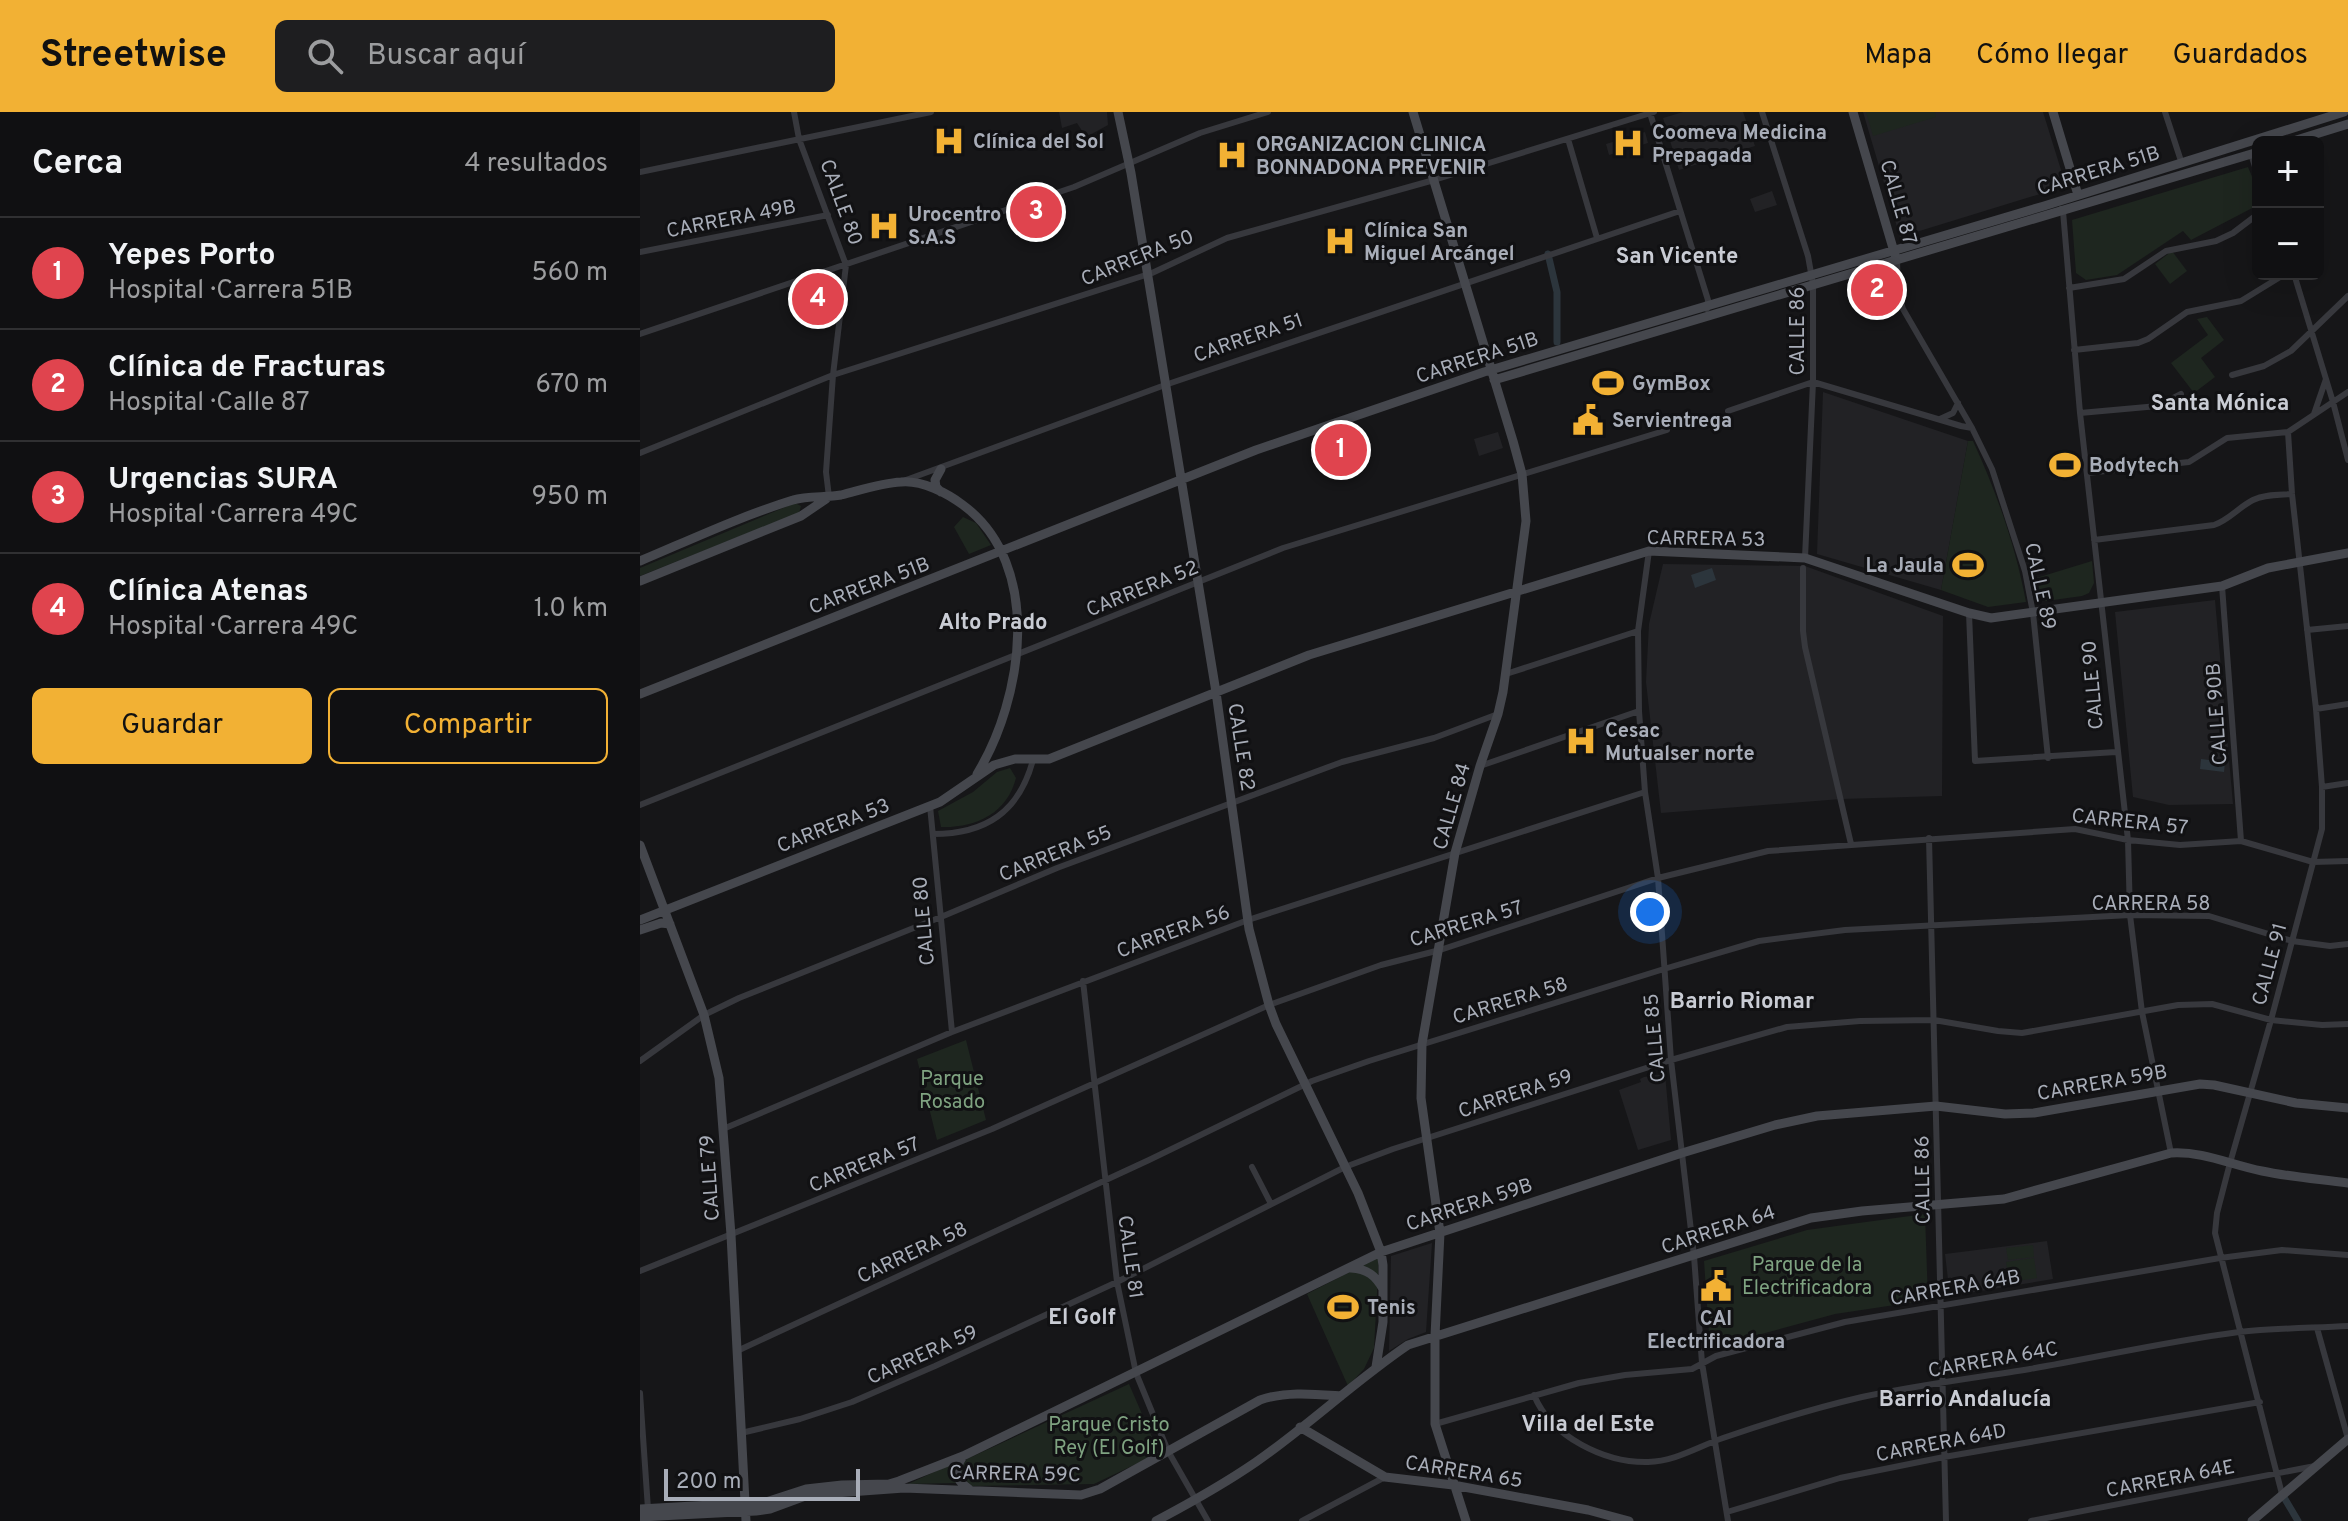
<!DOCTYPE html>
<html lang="es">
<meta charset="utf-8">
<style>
:root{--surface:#101012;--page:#1e1e20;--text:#f1f3f6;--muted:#9c9d9f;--line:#303032;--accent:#f2b134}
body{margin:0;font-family:Overpass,sans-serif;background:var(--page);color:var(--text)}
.controls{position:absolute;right:24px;top:24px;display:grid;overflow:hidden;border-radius:12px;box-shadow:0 8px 32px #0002}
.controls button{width:72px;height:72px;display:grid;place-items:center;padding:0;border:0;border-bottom:2px solid var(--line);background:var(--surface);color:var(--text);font:40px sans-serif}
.scale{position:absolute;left:24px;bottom:20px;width:196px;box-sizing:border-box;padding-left:8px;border:4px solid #a8adb8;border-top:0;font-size:22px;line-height:28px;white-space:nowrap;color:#a8adb8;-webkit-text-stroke:6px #111113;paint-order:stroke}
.you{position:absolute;left:1010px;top:800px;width:28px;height:28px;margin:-20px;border:6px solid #fff;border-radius:50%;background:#1a73e8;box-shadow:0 0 0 12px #1a73e833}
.badge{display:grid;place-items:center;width:52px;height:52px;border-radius:50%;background:var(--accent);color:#fff;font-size:26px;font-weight:700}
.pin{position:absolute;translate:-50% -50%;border:4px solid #fff;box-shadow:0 2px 8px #0006}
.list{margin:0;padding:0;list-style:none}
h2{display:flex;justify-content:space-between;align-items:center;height:104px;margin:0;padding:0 32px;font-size:34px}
h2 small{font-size:26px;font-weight:400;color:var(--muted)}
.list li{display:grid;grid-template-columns:52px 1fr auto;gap:24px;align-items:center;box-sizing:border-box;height:112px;padding:0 32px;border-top:2px solid var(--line)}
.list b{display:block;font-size:30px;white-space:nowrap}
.list p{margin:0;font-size:26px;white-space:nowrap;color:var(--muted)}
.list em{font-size:26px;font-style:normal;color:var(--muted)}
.actions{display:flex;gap:16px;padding:24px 32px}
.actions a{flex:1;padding:18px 0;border:2px solid var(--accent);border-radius:12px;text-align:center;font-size:28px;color:var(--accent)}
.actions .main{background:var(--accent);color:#111}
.icon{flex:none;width:44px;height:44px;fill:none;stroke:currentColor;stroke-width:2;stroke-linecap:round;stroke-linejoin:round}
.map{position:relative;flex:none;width:1708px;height:1409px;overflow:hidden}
header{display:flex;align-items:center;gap:48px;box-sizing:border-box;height:112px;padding:0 40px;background:var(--accent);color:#111}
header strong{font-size:38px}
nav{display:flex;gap:44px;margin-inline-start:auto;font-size:28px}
.search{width:560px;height:72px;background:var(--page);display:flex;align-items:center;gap:20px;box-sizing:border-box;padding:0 28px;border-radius:12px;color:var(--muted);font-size:30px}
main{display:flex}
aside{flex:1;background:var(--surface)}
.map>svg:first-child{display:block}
</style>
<header>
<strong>Streetwise</strong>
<div class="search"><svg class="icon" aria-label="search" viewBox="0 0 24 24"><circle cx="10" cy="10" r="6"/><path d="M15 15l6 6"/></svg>Buscar aquí</div>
<nav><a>Mapa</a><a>Cómo llegar</a><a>Guardados</a></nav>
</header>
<main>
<aside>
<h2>Cerca<small>4 resultados</small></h2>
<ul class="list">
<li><span class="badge" style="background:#e0444e">1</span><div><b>Yepes Porto</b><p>Hospital · Carrera 51B</p></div><em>560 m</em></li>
<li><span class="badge" style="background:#e0444e">2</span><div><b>Clínica de Fracturas</b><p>Hospital · Calle 87</p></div><em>670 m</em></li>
<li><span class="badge" style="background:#e0444e">3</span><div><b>Urgencias SURA</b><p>Hospital · Carrera 49C</p></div><em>950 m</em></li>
<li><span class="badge" style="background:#e0444e">4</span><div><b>Clínica Atenas</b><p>Hospital · Carrera 49C</p></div><em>1.0 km</em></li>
</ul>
<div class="actions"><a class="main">Guardar</a><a>Compartir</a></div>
</aside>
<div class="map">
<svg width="1708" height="1409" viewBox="0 0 1708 1409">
<rect width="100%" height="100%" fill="#161618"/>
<path fill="#222225" d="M419 0H467L468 13 446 25 437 11 422 16Z
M1043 0H1103L1115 34 1039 58 1023 6Z
M1223 0H1403L1426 74 1260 125Z
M1005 20 1008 31 969 43 966 32Z
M1132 79 1137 93 1115 100 1110 87Z
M1183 280 1328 329 1301 478 1177 442Z
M858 320 863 336 839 344 834 327Z
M1023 452 1165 454 1303 504 1302 684 1201 687 1021 701 1006 570 1009 512Z
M1575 488 1593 692 1529 693 1493 685 1475 500Z
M1025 962 1031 1028 998 1038 979 978 1001 970 1000 967 1004 965Z
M1407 1129 1413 1167 1310 1184 1305 1142Z
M792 1131 786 1220 768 1227 749 1239 751 1144Z"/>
<path fill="#1e261f" d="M1226 0H1295L1296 5 1233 24Z
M1608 55 1618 79V93L1551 128 1543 119 1477 163 1446 168 1436 161 1432 108Z
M1532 139 1547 159 1530 172 1515 152Z
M1567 205 1584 228 1561 246 1575 265 1554 281 1531 251 1568 223 1557 207Z
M1328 329H1333C1356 379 1376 435 1386 490L1348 495 1301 478Z
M155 391 161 394 159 401 0 464V456Z
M323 405 336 411 351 433 329 442 314 415Z
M1452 449 1454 471 1449 481 1442 484 1406 489 1397 484 1393 467Z
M370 656 376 666C367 702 335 716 301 715L298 699 333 680 357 660Z
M326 928 346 1008 297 1028 277 947Z
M1285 1102 1288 1188 1195 1202 1070 1236 1064 1149 1167 1118Z
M1393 1133 1394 1145 1368 1148 1366 1136Z
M739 1145 734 1236 724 1257 708 1274 667 1182Z
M1394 1146 1397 1166 1369 1170 1366 1150Z
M489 1272 519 1341 454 1372 332 1374 321 1365V1355L327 1347Z
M316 1350 312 1362 316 1371 268 1372Z"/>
<path fill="#2c353c" d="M1072 456 1076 468 1055 476 1051 463Z
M1561 647 1585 650 1584 660 1560 657Z"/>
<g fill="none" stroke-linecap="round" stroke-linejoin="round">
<path stroke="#2c353c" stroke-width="7" d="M908 142 917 180V230
M1642 1382 1658 1409"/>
<path stroke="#37383d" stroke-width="6" d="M154 0 159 27 206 153 193 263 186 360 189 385
M1122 0 1168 144 1173 172V270L1165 446
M1525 0 1542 52
M1010 1 1068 188 1067 197
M928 27 957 126
M1611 42 1618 64
M0 60 291 0
M1421 97 1423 99 1440 301 1488 728 1490 803 1502 900 1531 1041
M0 140 188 103
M1257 148 1258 179 1263 197 1332 316 1352 357 1385 459 1393 501 1408 646
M1654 162 1693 290 1708 348
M1429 176 1484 167 1526 139 1576 129 1593 121 1618 102
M0 222 434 75 560 21 628 0
M1434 238 1498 231 1508 227 1547 200 1601 189 1645 162
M1592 263 1624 254 1651 239 1708 184
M1088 299 1173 270 1321 314 1332 316
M1440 301 1518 294 1541 282
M1674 302 1686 267
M1300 307 1313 301 1318 291
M0 341 193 263 512 161 587 126 794 68 1014 0
M1447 361 1549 350 1587 326 1648 320 1708 280
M266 368 525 273 1040 99
M1454 428 1574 413C1589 408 1599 395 1613 388 1625 382 1640 383 1652 382
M1009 439 998 519 999 599 1005 680 1018 766 1031 948 1054 1144 1062 1251 1088 1409
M1163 456V519L1165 535 1211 732
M1582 474 1601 729
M1329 501 1335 649 1476 640
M1667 518 1708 514
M866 562 998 519
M1676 597 1708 592
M840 654 999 599
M1682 675 1708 671
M0 693 643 436 1027 318
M290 694 312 920
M293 722C346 722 379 700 393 648
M1289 726 1306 1409
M443 869 477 1170 496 1261 528 1339 568 1409
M0 949 64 903 99 886 301 805 417 756 702 650 794 626 858 602
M83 1017 312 920 608 808 1005 680
M612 1055 631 1092
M0 1159 352 1017 629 893 741 853 800 838 1018 766 1128 739 1435 717 1488 728 1540 733 1601 729 1673 750 1708 749
M1677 1216 1708 1327
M97 1239 509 1048 672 969 729 949 1024 857 1119 829 1205 818 1490 803 1569 804 1652 829 1690 834 1708 832
M0 1281 8 1397
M894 1283C911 1325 965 1351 1008 1350 1036 1349 1057 1335 1083 1326 1129 1310 1175 1296 1222 1285 1277 1273 1334 1266 1390 1257 1459 1245 1529 1229 1599 1220 1635 1216 1672 1216 1708 1214
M795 1312 939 1271 985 1263 1052 1257 1076 1244 1205 1210 1580 1146 1642 1138 1708 1143
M101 1321 160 1307 212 1290 295 1254 477 1170 705 1055 753 1037 1031 948 1147 915 1220 909 1294 908 1358 919 1382 921 1538 893 1572 892 1631 908 1682 913 1708 912
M1642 1382 1575 1121 1577 1101 1590 1051 1631 908 1682 717V675L1676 597 1652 382 1648 320
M1087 1400 1200 1366 1304 1345 1620 1290
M662 1409 745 1365
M1391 1409 1675 1354"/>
<path stroke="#45474d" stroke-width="9" d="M478 0 491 61 576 580 609 817 629 893 636 912 718 1081 741 1140 743 1153V1210L736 1255
M773 0 873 329 882 362 886 409 863 580 858 602 840 654 815 741 782 932 781 986 800 1121 795 1224V1312L826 1409
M1213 0 1255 143
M1413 0 1438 83
M1650 30 1708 12
M854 268 1618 40
M301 380 296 375 295 368 301 357
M0 449C50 428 101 404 153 388 168 383 186 386 201 383 221 378 242 371 261 370 282 368 307 381 323 393 404 453 383 587 337 662
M0 469 161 404 186 387
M0 582 616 338 844 260 1404 94 1704 0
M0 733 64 903 79 966 91 1123 106 1409
M0 808 300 690 354 653 375 647H409L669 543 1009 439 1165 446 1329 501 1351 506 1582 474 1628 456 1708 441
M0 818 21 811 30 812
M711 1156C727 1157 735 1163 743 1177
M660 1315 745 1365 813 1373 948 1398 989 1409
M323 1344C314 1358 314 1367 329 1377
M0 1397 126 1390 166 1377 202 1373 249 1372 259 1369 323 1344 741 1140 1042 1041 1135 1013 1177 1004 1296 994 1365 1002 1394 1001 1560 972 1574 973 1656 991 1708 996
M0 1405 116 1399 130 1397 168 1383 264 1376 441 1383 460 1377 620 1288C646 1279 674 1282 701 1284
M516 1409C550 1391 584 1372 616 1350 669 1313 715 1269 768 1233L1171 1106 1222 1099 1364 1087 1531 1041C1563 1039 1591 1053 1622 1059 1650 1065 1679 1067 1708 1071
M1612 1409 1708 1327"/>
</g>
<defs>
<symbol id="hospital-bare" viewBox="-9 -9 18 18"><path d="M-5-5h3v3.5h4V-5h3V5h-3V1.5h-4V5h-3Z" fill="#f2b134" stroke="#111113" stroke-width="2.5" paint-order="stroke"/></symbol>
<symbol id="stadium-bare" viewBox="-9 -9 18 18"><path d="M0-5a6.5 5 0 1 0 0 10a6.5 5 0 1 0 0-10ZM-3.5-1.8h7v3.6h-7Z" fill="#f2b134" stroke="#111113" stroke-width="2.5" paint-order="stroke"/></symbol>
<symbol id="civic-bare" viewBox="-9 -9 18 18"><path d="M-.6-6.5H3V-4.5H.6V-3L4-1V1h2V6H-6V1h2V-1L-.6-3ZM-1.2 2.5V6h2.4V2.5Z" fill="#f2b134" stroke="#111113" stroke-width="2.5" paint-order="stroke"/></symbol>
</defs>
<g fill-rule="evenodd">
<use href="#hospital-bare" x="287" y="7" width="44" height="44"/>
<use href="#hospital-bare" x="966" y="9" width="44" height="44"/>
<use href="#hospital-bare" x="570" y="21" width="44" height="44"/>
<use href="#hospital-bare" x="222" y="92" width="44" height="44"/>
<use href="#hospital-bare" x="678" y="107" width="44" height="44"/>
<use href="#stadium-bare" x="946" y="249" width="44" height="44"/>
<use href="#civic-bare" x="926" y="286" width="44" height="44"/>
<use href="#stadium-bare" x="1403" y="331" width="44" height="44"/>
<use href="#stadium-bare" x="1306" y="431" width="44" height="44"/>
<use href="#hospital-bare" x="919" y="607" width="44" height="44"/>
<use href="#civic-bare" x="1054" y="1152" width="44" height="44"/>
<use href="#stadium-bare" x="681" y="1173" width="44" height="44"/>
</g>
<g text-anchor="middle" stroke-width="6" stroke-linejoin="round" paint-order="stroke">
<g font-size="20" font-weight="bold" fill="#a8adb8" stroke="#111113" text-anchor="start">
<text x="1012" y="27">Coomeva Medicina<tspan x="1012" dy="23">Prepagada</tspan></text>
<text x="333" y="36">Clínica del Sol</text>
<text x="616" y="39">ORGANIZACION CLINICA<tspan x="616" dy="23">BONNADONA PREVENIR</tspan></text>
<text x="268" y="109">Urocentro<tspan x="268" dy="23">S.A.S</tspan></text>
<text x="724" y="125">Clínica San<tspan x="724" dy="23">Miguel Arcángel</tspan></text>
<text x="992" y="278">GymBox</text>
<text x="972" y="315">Servientrega</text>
<text x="1449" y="360">Bodytech</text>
<text x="1304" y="460" text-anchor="end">La Jaula</text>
<text x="965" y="625">Cesac<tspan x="965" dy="23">Mutualser norte</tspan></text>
<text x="727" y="1202">Tenis</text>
<text x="1076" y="1213" text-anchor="middle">CAI<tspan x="1076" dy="23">Electrificadora</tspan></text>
</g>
<g font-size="20" fill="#a8adb8" stroke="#111113">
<text transform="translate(1458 58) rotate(-17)" y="7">CARRERA 51B</text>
<text transform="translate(202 90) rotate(70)" y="7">CALLE 80</text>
<text transform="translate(1259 90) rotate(74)" y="7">CALLE 87</text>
<text transform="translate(91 106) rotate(-11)" y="7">CARRERA 49B</text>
<text transform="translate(497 145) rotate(-22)" y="7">CARRERA 50</text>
<text transform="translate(1157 219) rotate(-90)" y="7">CALLE 86</text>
<text transform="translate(608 225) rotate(-19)" y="7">CARRERA 51</text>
<text transform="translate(837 245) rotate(-18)" y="7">CARRERA 51B</text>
<text transform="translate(1066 426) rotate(1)" y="7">CARRERA 53</text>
<text transform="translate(229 473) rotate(-21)" y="7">CARRERA 51B</text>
<text transform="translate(1401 474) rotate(78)" y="7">CALLE 89</text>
<text transform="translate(502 476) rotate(-22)" y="7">CARRERA 52</text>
<text transform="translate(1452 573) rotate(-95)" y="7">CALLE 90</text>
<text transform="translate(1576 602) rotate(-94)" y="7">CALLE 90B</text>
<text transform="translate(602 635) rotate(81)" y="7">CALLE 82</text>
<text transform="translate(811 694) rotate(-74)" y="7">CALLE 84</text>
<text transform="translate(1490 709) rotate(6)" y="7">CARRERA 57</text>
<text transform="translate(193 713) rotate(-21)" y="7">CARRERA 53</text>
<text transform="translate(415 741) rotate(-22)" y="7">CARRERA 55</text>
<text x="1511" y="798">CARRERA 58</text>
<text transform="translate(283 809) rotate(-95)" y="7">CALLE 80</text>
<text transform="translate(826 811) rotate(-17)" y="7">CARRERA 57</text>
<text transform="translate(533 819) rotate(-20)" y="7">CARRERA 56</text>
<text transform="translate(1629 852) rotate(-75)" y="7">CALLE 91</text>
<text transform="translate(870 888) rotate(-17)" y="7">CARRERA 58</text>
<text transform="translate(1014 926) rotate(-95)" y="7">CALLE 85</text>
<text transform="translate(1462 970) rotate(-10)" y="7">CARRERA 59B</text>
<text transform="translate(875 981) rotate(-18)" y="7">CARRERA 59</text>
<text transform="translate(224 1052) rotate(-22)" y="7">CARRERA 57</text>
<text transform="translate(69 1066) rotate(-94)" y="7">CALLE 79</text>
<text transform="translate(1282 1068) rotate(-91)" y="7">CALLE 86</text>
<text transform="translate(829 1092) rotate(-18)" y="7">CARRERA 59B</text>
<text transform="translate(1078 1117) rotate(-18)" y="7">CARRERA 64</text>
<text transform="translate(272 1140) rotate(-25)" y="7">CARRERA 58</text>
<text transform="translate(491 1145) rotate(82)" y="7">CALLE 81</text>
<text transform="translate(1315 1175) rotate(-10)" y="7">CARRERA 64B</text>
<text transform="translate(282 1242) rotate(-24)" y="7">CARRERA 59</text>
<text transform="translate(1353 1247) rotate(-10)" y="7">CARRERA 64C</text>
<text transform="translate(1301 1330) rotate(-11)" y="7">CARRERA 64D</text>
<text transform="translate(824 1359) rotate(9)" y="7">CARRERA 65</text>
<text transform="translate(375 1361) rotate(1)" y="7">CARRERA 59C</text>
<text transform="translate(1530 1366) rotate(-11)" y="7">CARRERA 64E</text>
</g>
<g font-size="20" fill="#7fa381" stroke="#111113">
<text x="312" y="973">Parque<tspan x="312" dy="23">Rosado</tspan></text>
<text x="1167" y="1159">Parque de la<tspan x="1167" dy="23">Electrificadora</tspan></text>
<text x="469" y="1319">Parque Cristo<tspan x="469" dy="23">Rey (El Golf)</tspan></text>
</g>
<g font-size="22" font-weight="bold" fill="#c9ccd4" stroke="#111113">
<text x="1037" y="151">San Vicente</text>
<text x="1580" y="298">Santa Mónica</text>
<text x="353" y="517">Alto Prado</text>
<text x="1102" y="896">Barrio Riomar</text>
<text x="442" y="1212">El Golf</text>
<text x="1325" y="1294">Barrio Andalucía</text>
<text x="948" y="1319">Villa del Este</text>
</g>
</g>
</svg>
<div class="controls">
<button>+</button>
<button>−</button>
</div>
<div class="scale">200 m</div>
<div class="you"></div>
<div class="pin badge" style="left:701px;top:338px;background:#e0444e">1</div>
<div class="pin badge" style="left:1237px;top:178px;background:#e0444e">2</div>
<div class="pin badge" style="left:396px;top:100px;background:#e0444e">3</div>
<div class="pin badge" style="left:178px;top:187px;background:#e0444e">4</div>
</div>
</main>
